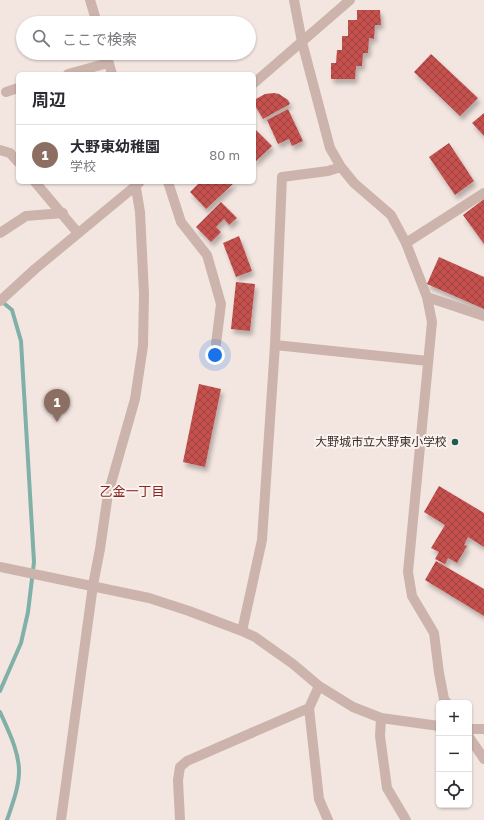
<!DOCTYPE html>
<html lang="ja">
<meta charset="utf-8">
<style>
:root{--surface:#fff;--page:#f7f7f7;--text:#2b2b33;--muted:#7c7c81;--line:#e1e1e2;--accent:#b45309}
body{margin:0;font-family:"Golos Text","Noto Sans JP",sans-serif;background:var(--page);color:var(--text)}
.controls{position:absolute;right:12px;bottom:12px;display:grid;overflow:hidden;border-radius:6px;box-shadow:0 1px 3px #0004}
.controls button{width:36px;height:36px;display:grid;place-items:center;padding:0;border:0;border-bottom:1px solid var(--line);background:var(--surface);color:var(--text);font:20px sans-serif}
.you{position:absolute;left:215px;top:355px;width:14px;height:14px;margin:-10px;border:3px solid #fff;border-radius:50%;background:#1a73e8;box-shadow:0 0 0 6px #1a73e833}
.badge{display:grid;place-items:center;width:26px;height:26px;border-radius:50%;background:var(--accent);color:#fff;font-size:13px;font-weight:700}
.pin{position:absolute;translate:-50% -33px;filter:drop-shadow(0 1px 2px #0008)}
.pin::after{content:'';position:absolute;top:21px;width:14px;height:12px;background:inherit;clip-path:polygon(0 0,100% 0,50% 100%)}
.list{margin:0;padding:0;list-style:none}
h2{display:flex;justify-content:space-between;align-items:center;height:52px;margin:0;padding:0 16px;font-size:17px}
h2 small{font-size:13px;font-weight:400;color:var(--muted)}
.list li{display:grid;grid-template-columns:26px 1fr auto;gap:12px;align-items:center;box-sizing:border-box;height:60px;padding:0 16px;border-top:1px solid var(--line)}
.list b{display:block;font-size:15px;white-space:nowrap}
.list p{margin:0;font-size:13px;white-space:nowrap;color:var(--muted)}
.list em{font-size:13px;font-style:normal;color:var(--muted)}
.icon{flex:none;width:22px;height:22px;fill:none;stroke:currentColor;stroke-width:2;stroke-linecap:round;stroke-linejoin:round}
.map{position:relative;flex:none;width:484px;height:820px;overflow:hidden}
.search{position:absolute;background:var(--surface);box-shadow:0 1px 3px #0004;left:16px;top:16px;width:240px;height:44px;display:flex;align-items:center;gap:10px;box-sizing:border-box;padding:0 14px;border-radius:22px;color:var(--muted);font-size:15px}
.panel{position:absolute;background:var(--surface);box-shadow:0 1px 3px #0004;left:16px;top:72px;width:240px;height:112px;border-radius:6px}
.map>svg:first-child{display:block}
</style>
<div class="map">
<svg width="484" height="820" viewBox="0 0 484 820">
<defs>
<pattern id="building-cross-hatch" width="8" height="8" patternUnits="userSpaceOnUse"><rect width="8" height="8" fill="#c4514e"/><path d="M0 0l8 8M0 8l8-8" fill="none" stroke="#a04341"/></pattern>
<filter id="shadow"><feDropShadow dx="2.5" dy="4.5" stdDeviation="2" flood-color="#0004"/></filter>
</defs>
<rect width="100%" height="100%" fill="#f3e6e1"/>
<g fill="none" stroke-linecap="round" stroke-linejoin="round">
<path stroke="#80b0a8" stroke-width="4" d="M0 691 21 643 28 612 34 562 21 341 12 310 0 300
M0 712C8 730 19 751 19 771 19 788 12 805 7 820"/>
</g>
<path fill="url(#building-cross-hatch)" filter="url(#shadow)" d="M357 10H380L381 25H375L374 39 369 38 368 53H363L362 66H356L355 79H331V63H336L337 50H342V36H348V20H357Z
M431 54 478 98 460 116 414 72Z
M274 93 279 94 288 100 290 104 263 119 254 104V100L265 94Z
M288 109 303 141 292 146 289 139 278 144 267 120Z
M484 113V136L472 123Z
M254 128 272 146 254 163Z
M449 143 474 181 455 195 429 157Z
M200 182H235L206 209 190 192Z
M484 199V244L463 215Z
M221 202 237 218 229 225 224 219 216 227 221 232 211 242 196 227Z
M239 236 252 271 236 277 223 243Z
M439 257 484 277V309L427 284Z
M236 282 255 284 250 331 231 329Z
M199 384 221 389 205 467 183 462Z
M439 486 484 513V547L468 537 464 545 467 546 457 563 448 558 445 564 435 559 439 552 431 548 445 525 424 512Z
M436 561 484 589V616L425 580Z"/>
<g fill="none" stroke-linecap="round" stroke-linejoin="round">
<path stroke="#ccb4ac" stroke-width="10" d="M90 0 97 23
M294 0 302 42 330 148 341 167 354 183 391 215 406 243 427 297 432 322 408 572 412 596 434 633 439 673 444 699 447 703
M106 53 112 74
M68 74 108 63
M254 83 350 0
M6 92 18 88
M0 150 10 153 18 162
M35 182 78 233
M168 182 181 222 207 255 221 304 216 344
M0 233 26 216 63 213
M406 243 484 193
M427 297 484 316
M0 301 35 269 139 183
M275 345 428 361
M0 567 149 598 189 611 242 631 255 637 293 664 319 686 353 707 381 718 439 726
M242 631 262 540 275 345 282 177 328 171 341 167
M319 686 309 708 319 799 328 820
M381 718 380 736 387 788 406 820
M469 729H484
M469 737 484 759
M61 820 93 585 100 549 108 494 135 399 143 346 144 294 140 212 135 182
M180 820 178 780 180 767 187 761 309 708"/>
</g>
<circle fill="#205b52" stroke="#faf2ed" stroke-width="1.5" cx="455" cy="442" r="4"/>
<g text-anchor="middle" stroke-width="4" stroke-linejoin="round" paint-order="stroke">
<g font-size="12" fill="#3a2c2b" stroke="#faf2ed" text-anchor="end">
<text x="447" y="446">大野城市立大野東小学校</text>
</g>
<g font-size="13" fill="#882725" stroke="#faf2ed">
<text x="132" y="496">乙金一丁目</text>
</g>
</g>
</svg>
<div class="controls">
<button>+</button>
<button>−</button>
<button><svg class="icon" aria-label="locate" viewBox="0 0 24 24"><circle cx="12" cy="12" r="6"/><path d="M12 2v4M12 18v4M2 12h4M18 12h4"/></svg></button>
</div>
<div class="you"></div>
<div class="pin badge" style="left:57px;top:422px;background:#8d6e63">1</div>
<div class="search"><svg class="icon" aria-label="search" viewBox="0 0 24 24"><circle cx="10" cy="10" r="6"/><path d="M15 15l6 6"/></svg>ここで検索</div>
<section class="panel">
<h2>周辺<small></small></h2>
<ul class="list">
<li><span class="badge" style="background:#8d6e63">1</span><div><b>大野東幼稚園</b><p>学校</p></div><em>80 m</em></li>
</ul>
</section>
</div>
